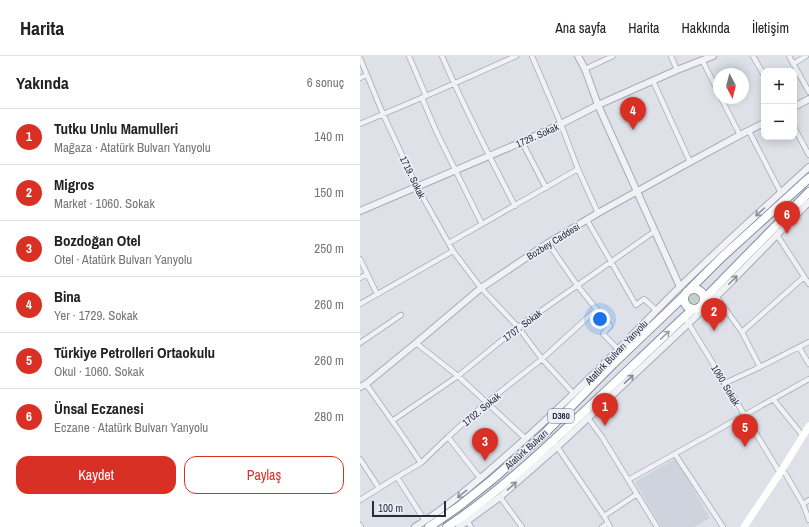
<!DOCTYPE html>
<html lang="tr">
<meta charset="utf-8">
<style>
:root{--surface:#fff;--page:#f6f6f6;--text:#222;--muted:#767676;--line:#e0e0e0;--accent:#d93025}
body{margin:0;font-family:"Archivo Narrow",sans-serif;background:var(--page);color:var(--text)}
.controls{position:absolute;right:12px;top:12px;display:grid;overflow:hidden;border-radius:8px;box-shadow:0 2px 10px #0003}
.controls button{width:36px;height:36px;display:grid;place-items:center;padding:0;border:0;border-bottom:1px solid var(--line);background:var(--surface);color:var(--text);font:20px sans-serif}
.compass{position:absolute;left:353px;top:12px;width:36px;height:36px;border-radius:50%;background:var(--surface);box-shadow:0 2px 10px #0003;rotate:173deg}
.scale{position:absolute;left:12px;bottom:10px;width:74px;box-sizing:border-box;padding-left:4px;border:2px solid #262d40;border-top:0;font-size:11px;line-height:14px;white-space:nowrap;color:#262d40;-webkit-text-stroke:3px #edf0f6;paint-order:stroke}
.you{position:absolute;left:240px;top:263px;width:14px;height:14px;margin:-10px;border:3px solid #fff;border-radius:50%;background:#1a73e8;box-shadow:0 0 0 6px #1a73e833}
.badge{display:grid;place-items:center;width:26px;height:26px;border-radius:50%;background:var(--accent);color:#fff;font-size:13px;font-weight:700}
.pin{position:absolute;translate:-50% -33px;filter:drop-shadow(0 1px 2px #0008)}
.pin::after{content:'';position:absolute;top:21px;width:14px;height:12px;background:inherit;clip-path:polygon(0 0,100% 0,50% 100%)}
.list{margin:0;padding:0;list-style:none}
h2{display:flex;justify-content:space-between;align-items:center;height:52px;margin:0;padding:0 16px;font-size:17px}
h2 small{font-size:13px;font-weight:400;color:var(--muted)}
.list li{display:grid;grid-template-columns:26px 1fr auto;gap:12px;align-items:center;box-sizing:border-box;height:56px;padding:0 16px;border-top:1px solid var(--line)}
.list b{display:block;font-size:15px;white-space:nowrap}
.list p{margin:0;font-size:13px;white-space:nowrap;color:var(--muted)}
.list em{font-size:13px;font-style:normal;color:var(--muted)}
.actions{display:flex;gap:8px;padding:12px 16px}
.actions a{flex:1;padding:9px 0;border:1px solid var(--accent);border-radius:12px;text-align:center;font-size:14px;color:var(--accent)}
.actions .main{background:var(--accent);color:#fff}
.map{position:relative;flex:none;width:449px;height:471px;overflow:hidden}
header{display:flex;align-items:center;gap:24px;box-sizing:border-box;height:56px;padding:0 20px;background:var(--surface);border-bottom:1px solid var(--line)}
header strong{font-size:19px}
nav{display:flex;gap:22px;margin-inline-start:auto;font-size:14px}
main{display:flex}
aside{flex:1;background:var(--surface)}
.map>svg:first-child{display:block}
</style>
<header>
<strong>Harita</strong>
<nav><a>Ana sayfa</a><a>Harita</a><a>Hakkında</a><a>İletişim</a></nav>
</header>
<main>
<aside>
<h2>Yakında<small>6 sonuç</small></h2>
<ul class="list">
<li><span class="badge">1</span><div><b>Tutku Unlu Mamulleri</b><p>Mağaza · Atatürk Bulvarı Yanyolu</p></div><em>140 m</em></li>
<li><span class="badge">2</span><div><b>Migros</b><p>Market · 1060. Sokak</p></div><em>150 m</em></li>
<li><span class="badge">3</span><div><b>Bozdoğan Otel</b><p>Otel · Atatürk Bulvarı Yanyolu</p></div><em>250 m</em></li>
<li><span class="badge">4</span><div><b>Bina</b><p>Yer · 1729. Sokak</p></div><em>260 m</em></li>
<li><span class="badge">5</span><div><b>Türkiye Petrolleri Ortaokulu</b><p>Okul · 1060. Sokak</p></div><em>260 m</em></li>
<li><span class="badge">6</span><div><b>Ünsal Eczanesi</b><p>Eczane · Atatürk Bulvarı Yanyolu</p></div><em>280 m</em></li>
</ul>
<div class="actions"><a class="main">Kaydet</a><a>Paylaş</a></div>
</aside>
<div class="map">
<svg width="449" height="471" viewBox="0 0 449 471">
<rect width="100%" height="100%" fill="#dee1e8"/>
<path fill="#cfd3dd" d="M316 402 350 462 334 471H301L275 426Z"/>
<path fill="#c1d3be" d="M327.5 242a5.5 5.5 0 1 1 11 0a5.5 5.5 0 1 1-11 0Z"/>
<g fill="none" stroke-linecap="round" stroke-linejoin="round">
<defs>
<path id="minor" d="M49 0 66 40
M82 0C104 51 129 100 155 150
M172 0 201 68 218 113 238 157
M311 0 317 14
M393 0 404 19
M429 0 449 36
M0 2 23 58 57 131 93 195 121 232 158 271 182 303 214 338
M342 4 359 37
M433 8 446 0
M225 13 253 0
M0 22 7 19
M293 25 330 106
M62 42 77 77 122 168
M361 42 380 79
M0 68 66 40 156 0
M434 71 449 99
M389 75 421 137
M162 86 186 132
M227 164 276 249 284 243 296 254
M417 179 449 228
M89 187 218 113
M188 187 217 229 250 270 243 278 258 293
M0 203 17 238
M0 222 7 218
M356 240 382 276 400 311
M0 248 93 195
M327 265 420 417
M382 276 444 221
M0 287 41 259
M56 287 98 320 166 383
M439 291 449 308
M365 327 400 311 449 286
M6 328 40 376 61 407
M413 343 443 380
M228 362 242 381 297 471
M32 365 98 320 158 271 295 175
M88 381 120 422
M196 389 244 460 250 471
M315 398 363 471
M0 403 19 432
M425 417 443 448 449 464
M37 421 65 465
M268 424 449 323
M140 441 162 471
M0 444 37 421 61 407 88 381 126 347 182 303 237 253
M443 448 449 444
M244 460 277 438
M106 462 111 471
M0 469 1 471
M242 471 248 467"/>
<path id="tertiary" d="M218 0 225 13 238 49 320 231
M434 51 449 43
M0 155 162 86 201 68 238 49 317 14 353 0
M0 331 6 328 56 287 121 232 188 187 238 157 330 106 380 79 404 67
M55 471C85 453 112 430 138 407 194 359 244 308 295 256 344 205 397 159 449 111
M99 471 140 441 197 391 329 267 372 225 449 146"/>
<path id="trunk" d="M324 243a10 10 0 1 1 20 0a10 10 0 1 1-20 0Z
M330 233 362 201 449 122
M344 243 449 136
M69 471 98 451 133 423 184 378 253 308 324 240
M87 471C132 441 172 405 211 368 252 330 292 291 333 253"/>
</defs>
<use href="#minor" stroke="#a7abb6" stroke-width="6"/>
<use href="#tertiary" stroke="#a7abb6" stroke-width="8"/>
<use href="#trunk" stroke="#848ca0" stroke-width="10"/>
<use href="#minor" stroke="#f0f2f6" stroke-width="4.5"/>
<use href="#tertiary" stroke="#f0f2f6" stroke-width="6"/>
<path stroke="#fff" stroke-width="7" d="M384 471 420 417 449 370"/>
<use href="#trunk" stroke="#fff" stroke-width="8"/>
</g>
<defs><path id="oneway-shaft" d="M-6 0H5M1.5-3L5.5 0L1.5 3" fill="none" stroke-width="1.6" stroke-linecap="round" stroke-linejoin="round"/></defs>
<g stroke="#8b909b">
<use href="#oneway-shaft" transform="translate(400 156) rotate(138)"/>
<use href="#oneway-shaft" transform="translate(373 224) rotate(-45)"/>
<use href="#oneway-shaft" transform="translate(269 323) rotate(-43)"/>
<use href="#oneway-shaft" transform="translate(152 430) rotate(-41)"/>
<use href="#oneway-shaft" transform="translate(102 438) rotate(141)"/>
</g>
<use stroke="#9da0a9" href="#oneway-shaft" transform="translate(305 279) rotate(-43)"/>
<g text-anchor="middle" stroke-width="3" stroke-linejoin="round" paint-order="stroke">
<rect fill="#edf0f6" stroke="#626877" stroke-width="1" x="188" y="353" width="26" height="14" rx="3"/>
<g font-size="9" font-weight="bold" fill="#262d40">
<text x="201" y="363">D360</text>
</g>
<g font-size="10" fill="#262d40" stroke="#edf0f6">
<text transform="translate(177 79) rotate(-24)" y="4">1729. Sokak</text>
<text transform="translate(53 121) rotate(64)" y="4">1719. Sokak</text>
<text transform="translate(193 185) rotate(-32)" y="4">Bozbey Caddesi</text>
<text transform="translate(162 269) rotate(-37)" y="4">1707. Sokak</text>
<text transform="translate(256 296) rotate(-46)" y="4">Atatürk Bulvarı Yanyolu</text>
<text transform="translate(366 329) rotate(59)" y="4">1060. Sokak</text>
<text transform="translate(121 353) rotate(-40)" y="4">1702. Sokak</text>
<text transform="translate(166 393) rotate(-42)" y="4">Atatürk Bulvarı</text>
</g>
</g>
</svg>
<div class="controls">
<button>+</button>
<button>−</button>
</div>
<svg class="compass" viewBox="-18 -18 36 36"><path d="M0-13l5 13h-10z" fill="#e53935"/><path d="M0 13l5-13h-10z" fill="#767676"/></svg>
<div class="scale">100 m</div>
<div class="you"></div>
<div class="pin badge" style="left:245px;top:370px">1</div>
<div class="pin badge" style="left:354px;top:275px">2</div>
<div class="pin badge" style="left:125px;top:405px">3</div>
<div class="pin badge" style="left:273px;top:74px">4</div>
<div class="pin badge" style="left:385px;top:391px">5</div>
<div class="pin badge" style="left:427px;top:178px">6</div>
</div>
</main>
